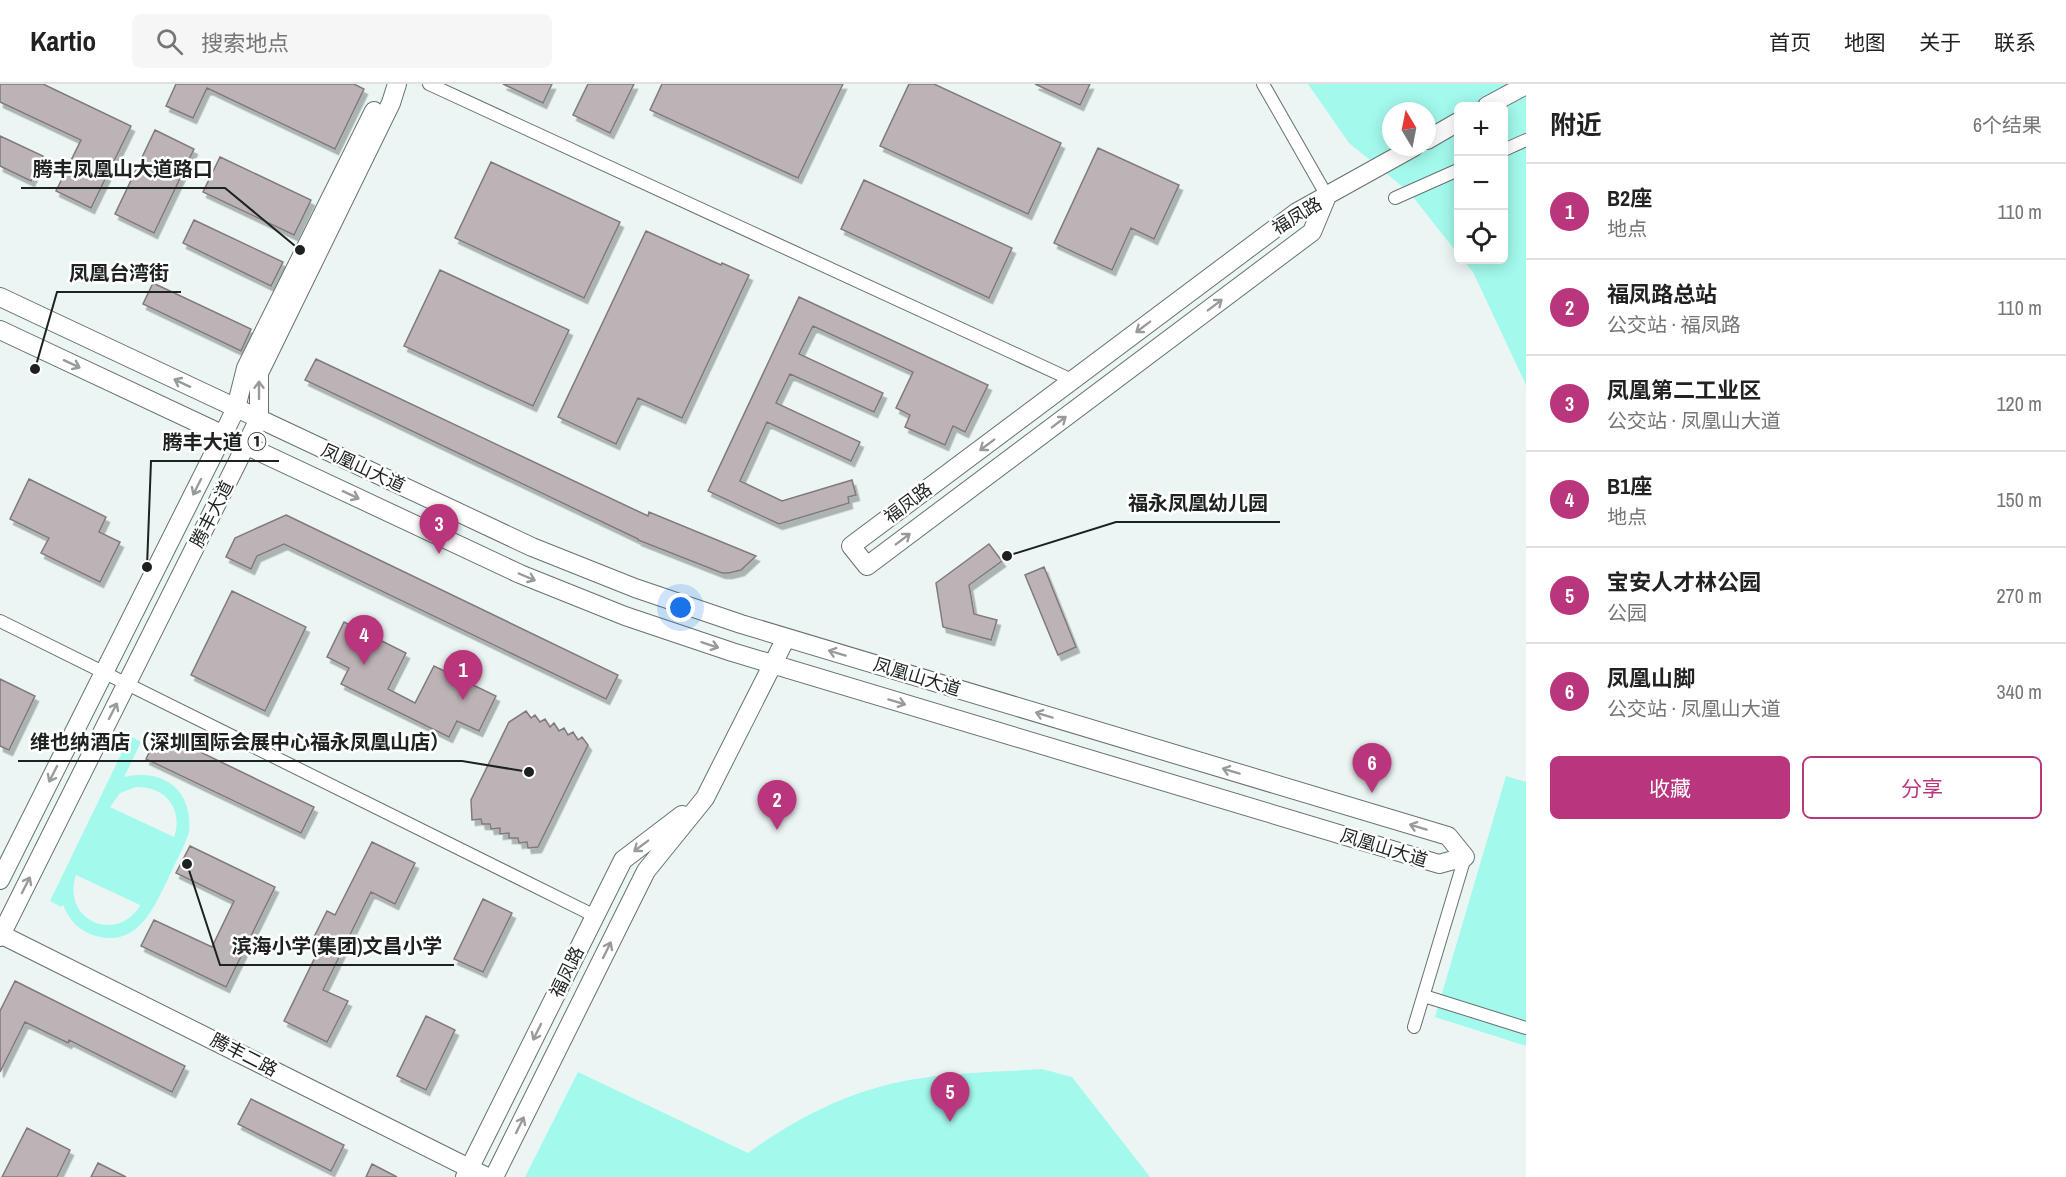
<!DOCTYPE html>
<html lang="zh">
<meta charset="utf-8">
<style>
:root{--surface:#fff;--page:#f6f6f6;--text:#222;--muted:#767676;--line:#e0e0e0;--accent:#b9367d}
body{margin:0;font-family:"Archivo Narrow","Noto Sans SC",sans-serif;background:var(--page);color:var(--text)}
.controls{position:absolute;right:18px;top:18px;display:grid;overflow:hidden;border-radius:9px;box-shadow:0 3px 15px #0003}
.controls button{width:54px;height:54px;display:grid;place-items:center;padding:0;border:0;border-bottom:2px solid var(--line);background:var(--surface);color:var(--text);font:30px sans-serif}
.compass{position:absolute;left:1382px;top:18px;width:54px;height:54px;border-radius:50%;background:var(--surface);box-shadow:0 3px 15px #0003;rotate:350deg}
.you{position:absolute;left:681px;top:524px;width:21px;height:21px;margin:-15px;border:4px solid #fff;border-radius:50%;background:#1a73e8;box-shadow:0 0 0 9px #1a73e833}
.badge{display:grid;place-items:center;width:39px;height:39px;border-radius:50%;background:var(--accent);color:#fff;font-size:20px;font-weight:700}
.pin{position:absolute;translate:-50% -50px;filter:drop-shadow(0 2px 3px #0008)}
.pin::after{content:'';position:absolute;top:32px;width:21px;height:18px;background:inherit;clip-path:polygon(0 0,100% 0,50% 100%)}
.list{margin:0;padding:0;list-style:none}
h2{display:flex;justify-content:space-between;align-items:center;height:78px;margin:0;padding:0 24px;font-size:26px}
h2 small{font-size:20px;font-weight:400;color:var(--muted)}
.list li{display:grid;grid-template-columns:39px 1fr auto;gap:18px;align-items:center;box-sizing:border-box;height:96px;padding:0 24px;border-top:2px solid var(--line)}
.list b{display:block;font-size:22px;white-space:nowrap}
.list p{margin:0;font-size:20px;white-space:nowrap;color:var(--muted)}
.list em{font-size:20px;font-style:normal;color:var(--muted)}
.actions{display:flex;gap:12px;padding:18px 24px}
.actions a{flex:1;padding:14px 0;border:2px solid var(--accent);border-radius:9px;text-align:center;font-size:21px;color:var(--accent)}
.actions .main{background:var(--accent);color:#fff}
.icon{flex:none;width:33px;height:33px;fill:none;stroke:currentColor;stroke-width:2;stroke-linecap:round;stroke-linejoin:round}
.map{position:relative;flex:none;width:1526px;height:1093px;overflow:hidden}
header{display:flex;align-items:center;gap:36px;box-sizing:border-box;height:84px;padding:0 30px;background:var(--surface);border-bottom:2px solid var(--line)}
header strong{font-size:28px}
nav{display:flex;gap:33px;margin-inline-start:auto;font-size:21px}
.search{width:420px;height:54px;background:var(--page);display:flex;align-items:center;gap:15px;box-sizing:border-box;padding:0 21px;border-radius:9px;color:var(--muted);font-size:22px}
main{display:flex}
aside{flex:1;background:var(--surface)}
.map>svg:first-child{display:block}
</style>
<header>
<strong>Kartio</strong>
<div class="search"><svg class="icon" aria-label="search" viewBox="0 0 24 24"><circle cx="10" cy="10" r="6"/><path d="M15 15l6 6"/></svg>搜索地点</div>
<nav><a>首页</a><a>地图</a><a>关于</a><a>联系</a></nav>
</header>
<main>
<div class="map">
<svg width="1526" height="1093" viewBox="0 0 1526 1093">
<defs>
<filter id="shadow"><feDropShadow dx="3.5" dy="5.5" stdDeviation="0" flood-color="#0004"/></filter>
</defs>
<rect width="100%" height="100%" fill="#ebf6f4"/>
<path fill="#a3f9ec" fill-rule="evenodd" d="M1308 0H1526V301L1473 188 1463 176H1504V22H1458V170L1409 108 1349 59ZM1391 27H1427V63H1391Z
M130 652 141 658 124 693C164 684 193 706 189 748 184 764 175 779 168 795 154 823 139 861 100 853 81 849 70 838 63 821L61 823 50 817ZM136 703C165 702 184 725 174 753L110 723 120 709ZM76 791 140 821V822C115 861 61 835 76 791Z
M1506 692 1526 698V962L1435 933Z
M1042 985 1072 993 1150 1093H525L578 988 748 1069C798 1033 849 1007 909 996 953 988 998 988 1042 985Z"/>
<path fill="#bcb3b6" stroke="#82797d" stroke-width="1.5" filter="url(#shadow)" d="M0 0H43L131 42 91 124 56 107 81 56 0 18Z
M176 0H354L364 5 335 65 207 4 193 34 166 22Z
M503 0H552L543 19Z
M588 0H634L610 49 573 31Z
M662 0H843L798 94 650 26Z
M909 0H934L1061 59 1028 130 880 62Z
M1035 0H1090L1080 21Z
M155 46 194 65 154 149 115 130Z
M0 52 43 72 31 97 0 82Z
M1098 64 1179 101 1154 155 1131 144 1112 186 1054 159Z
M220 73 311 116 294 151 203 108Z
M491 78 620 138 584 214 455 154Z
M864 96 1012 164 989 214 841 145Z
M194 136 283 178 271 202 183 159Z
M646 147 721 181 722 179 749 191 682 334 638 314 616 360 558 333Z
M440 186 569 246 533 322 404 262Z
M153 199 251 245 241 267 143 220Z
M799 213 988 301 965 348 953 342 945 361 905 343 910 331 896 324 913 288 813 242 799 270 883 309 874 328 790 290 776 319 860 358 851 377 767 338 740 397 782 417 852 396 856 411 848 413 849 419 779 440 708 407Z
M316 275 648 432 649 428 756 472 741 486 729 489H722L638 456V455L305 296Z
M29 395 106 433 99 448 120 458 100 498 41 469 49 454 10 435Z
M286 431 618 591 606 615 284 460 257 472 251 485 226 473 235 454Z
M989 460 1002 477 969 501 974 530 997 536 991 556 943 543 936 499Z
M1044 483 1076 563 1058 571 1025 491Z
M232 507 306 543 265 627 191 591Z
M344 538 406 569 388 605 415 619 434 582 496 612 479 647 457 637 449 653 341 600 349 584 327 573Z
M0 595 35 612 9 666 0 662Z
M526 627 531 634 535 631 540 638 545 635 550 643 554 639 559 647 564 644 568 651 573 648 578 656 582 653 588 661 538 763 528 764 527 758 519 759 518 754H509V749L500 750V744L491 745 490 740H482L481 735 472 736 471 716 509 638Z
M159 648 314 723 301 749 146 675Z
M372 758 415 779 395 820 371 808 323 906 348 917 327 958 284 937 320 863 311 859 327 827 335 831Z
M190 762 275 803 226 903 141 862 154 836 212 863 234 817 176 789Z
M483 815 512 829 483 888 454 875Z
M15 897 185 982 172 1008 69 956 68 959 25 938 0 988V927Z
M426 932 455 946 426 1006 397 992Z
M251 1015 344 1061 331 1087 238 1040Z
M27 1044 70 1066 57 1093H2Z
M98 1079 126 1093H91Z
M372 1080 397 1093H366Z"/>
<g fill="none" stroke-linecap="round" stroke-linejoin="round">
<defs>
<path id="street" d="M429 0 1072 296
M1263 0 1327 112
M1504 66 1526 56
M1395 114 1458 86
M0 537 595 832
M1424 912 1526 944
M1414 943 1465 773"/>
<path id="secondary" d="M1487 22 1526 1
M1427 56 1458 38
M1327 112 1312 148 867 482 851 462 1297 128 1414 63
M0 213 532 463 635 504 741 540 1448 752 1465 773 1439 780 732 568 625 532 520 490 0 246
M0 796 223 351 236 324 246 284 374 27
M0 850 487 1093
M0 853 259 335V289L391 19 397 0
M465 1093 623 776 682 731
M494 1093 646 787 705 714 786 554"/>
</defs>
<use href="#street" stroke="#68716f" stroke-width="14"/>
<use href="#secondary" stroke="#68716f" stroke-width="20"/>
<use href="#street" stroke="#fff" stroke-width="12"/>
<use href="#secondary" stroke="#fff" stroke-width="18"/>
</g>
<defs><path id="oneway-shaft" d="M-6 0H5M1.5-3L5.5 0L1.5 3" fill="none" stroke-width="1.6" stroke-linecap="round" stroke-linejoin="round" transform="scale(1.5)"/></defs>
<g stroke="#999b9b">
<use href="#oneway-shaft" transform="translate(1215 221) rotate(-37)"/>
<use href="#oneway-shaft" transform="translate(1143 243) rotate(143)"/>
<use href="#oneway-shaft" transform="translate(72 280) rotate(25)"/>
<use href="#oneway-shaft" transform="translate(182 299) rotate(-155)"/>
<use href="#oneway-shaft" transform="translate(259 306) rotate(-90)"/>
<use href="#oneway-shaft" transform="translate(1059 338) rotate(-37)"/>
<use href="#oneway-shaft" transform="translate(987 361) rotate(143)"/>
<use href="#oneway-shaft" transform="translate(197 403) rotate(117)"/>
<use href="#oneway-shaft" transform="translate(351 411) rotate(25)"/>
<use href="#oneway-shaft" transform="translate(903 455) rotate(-37)"/>
<use href="#oneway-shaft" transform="translate(527 493) rotate(23)"/>
<use href="#oneway-shaft" transform="translate(710 561) rotate(18)"/>
<use href="#oneway-shaft" transform="translate(837 569) rotate(-163)"/>
<use href="#oneway-shaft" transform="translate(897 618) rotate(17)"/>
<use href="#oneway-shaft" transform="translate(113 627) rotate(-63)"/>
<use href="#oneway-shaft" transform="translate(1044 631) rotate(-163)"/>
<use href="#oneway-shaft" transform="translate(1231 687) rotate(-163)"/>
<use href="#oneway-shaft" transform="translate(53 690) rotate(117)"/>
<use href="#oneway-shaft" transform="translate(1418 743) rotate(-163)"/>
<use href="#oneway-shaft" transform="translate(641 762) rotate(143)"/>
<use href="#oneway-shaft" transform="translate(26 801) rotate(-63)"/>
<use href="#oneway-shaft" transform="translate(607 866) rotate(-64)"/>
<use href="#oneway-shaft" transform="translate(537 948) rotate(116)"/>
<use href="#oneway-shaft" transform="translate(520 1041) rotate(-64)"/>
</g>
<g text-anchor="middle" stroke-width="5" stroke-linejoin="round" paint-order="stroke">
<g font-size="18" fill="#1d2120" stroke="#fff">
<text transform="translate(1297 132) rotate(-31)" y="6">福凤路</text>
<text transform="translate(363 384) rotate(25)" y="6">凤凰山大道</text>
<text transform="translate(908 419) rotate(-37)" y="6">福凤路</text>
<text transform="translate(212 430) rotate(-63)" y="6">腾丰大道</text>
<text transform="translate(917 593) rotate(17)" y="6">凤凰山大道</text>
<text transform="translate(1384 764) rotate(17)" y="6">凤凰山大道</text>
<text transform="translate(567 888) rotate(-64)" y="6">福凤路</text>
<text transform="translate(244 971) rotate(27)" y="6">腾丰二路</text>
</g>
</g>
<path fill="none" stroke="#1d2120" stroke-width="2" d="M300 166L225 104H21M35 285L57 208H181M147 483L151 377H279M1007 472L1116 438H1280M529 688L462 677H18M187 780L220 881H454"/>
<g fill="#1d2120" stroke="#fff" stroke-width="2">
<circle cx="300" cy="166" r="6"/>
<circle cx="35" cy="285" r="6"/>
<circle cx="147" cy="483" r="6"/>
<circle cx="1007" cy="472" r="6"/>
<circle cx="529" cy="688" r="6"/>
<circle cx="187" cy="780" r="6"/>
</g>
<g font-size="20" text-anchor="middle" font-weight="bold" fill="#1d2120" stroke="#fff" stroke-width="5" stroke-linejoin="round" paint-order="stroke">
<text x="123" y="92">腾丰凤凰山大道路口</text>
<text x="119" y="196">凤凰台湾街</text>
<text x="215" y="365">腾丰大道 ①</text>
<text x="1198" y="426">福永凤凰幼儿园</text>
<text x="240" y="665">维也纳酒店（深圳国际会展中心福永凤凰山店）</text>
<text x="337" y="869">滨海小学(集团)文昌小学</text>
</g>
</svg>
<div class="controls">
<button>+</button>
<button>−</button>
<button><svg class="icon" aria-label="locate" viewBox="0 0 24 24"><circle cx="12" cy="12" r="6"/><path d="M12 2v4M12 18v4M2 12h4M18 12h4"/></svg></button>
</div>
<svg class="compass" viewBox="-18 -18 36 36"><path d="M0-13l5 13h-10z" fill="#e53935"/><path d="M0 13l5-13h-10z" fill="#767676"/></svg>
<div class="you"></div>
<div class="pin badge" style="left:463px;top:616px">1</div>
<div class="pin badge" style="left:777px;top:746px">2</div>
<div class="pin badge" style="left:439px;top:470px">3</div>
<div class="pin badge" style="left:364px;top:581px">4</div>
<div class="pin badge" style="left:950px;top:1038px">5</div>
<div class="pin badge" style="left:1372px;top:709px">6</div>
</div>
<aside>
<h2>附近<small>6个结果</small></h2>
<ul class="list">
<li><span class="badge">1</span><div><b>B2座</b><p>地点</p></div><em>110 m</em></li>
<li><span class="badge">2</span><div><b>福凤路总站</b><p>公交站 · 福凤路</p></div><em>110 m</em></li>
<li><span class="badge">3</span><div><b>凤凰第二工业区</b><p>公交站 · 凤凰山大道</p></div><em>120 m</em></li>
<li><span class="badge">4</span><div><b>B1座</b><p>地点</p></div><em>150 m</em></li>
<li><span class="badge">5</span><div><b>宝安人才林公园</b><p>公园</p></div><em>270 m</em></li>
<li><span class="badge">6</span><div><b>凤凰山脚</b><p>公交站 · 凤凰山大道</p></div><em>340 m</em></li>
</ul>
<div class="actions"><a class="main">收藏</a><a>分享</a></div>
</aside>
</main>
